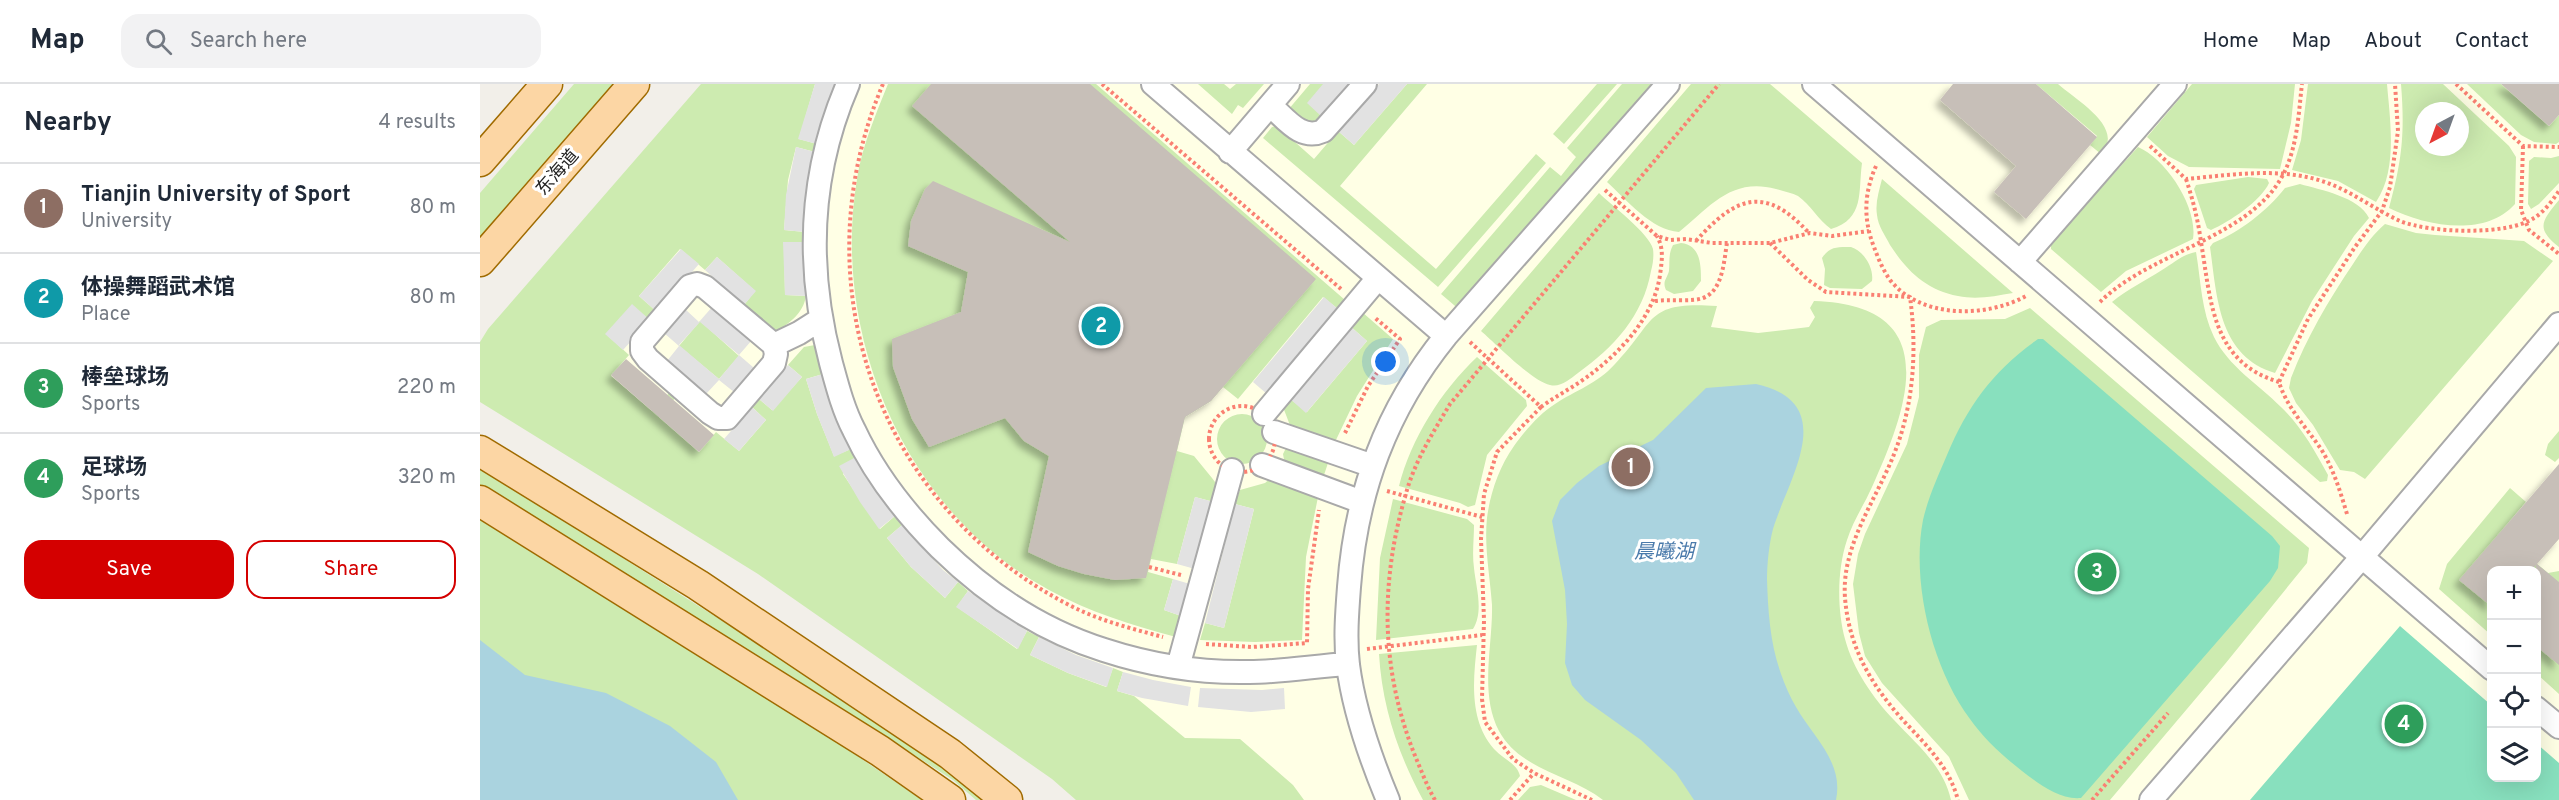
<!DOCTYPE html>
<meta charset="utf-8">
<style>
:root{--surface:#fff;--page:#f2f2f3;--text:#1f2937;--muted:#747a83;--line:#e0e1e3;--accent:#d40000}
body{margin:0;font-family:Overpass,"Noto Sans SC",sans-serif;background:var(--page);color:var(--text)}
.controls{position:absolute;right:18px;bottom:18px;display:grid;overflow:hidden;border-radius:12px;box-shadow:0 6px 24px #0002}
.controls button{width:54px;height:54px;display:grid;place-items:center;padding:0;border:0;border-bottom:2px solid var(--line);background:var(--surface);color:var(--text);font:30px sans-serif}
.compass{position:absolute;left:1935px;top:18px;width:54px;height:54px;border-radius:50%;background:var(--surface);box-shadow:0 6px 24px #0002;rotate:221deg}
.you{position:absolute;left:906px;top:278px;width:21px;height:21px;margin:-15px;border:4px solid #fff;border-radius:50%;background:#1a73e8;box-shadow:0 0 0 9px #1a73e833}
.badge{display:grid;place-items:center;width:39px;height:39px;border-radius:50%;background:var(--accent);color:#fff;font-size:20px;font-weight:700}
.pin{position:absolute;translate:-50% -50%;border:3px solid #fff;box-shadow:0 2px 6px #0006}
.list{margin:0;padding:0;list-style:none}
h2{display:flex;justify-content:space-between;align-items:center;height:78px;margin:0;padding:0 24px;font-size:26px}
h2 small{font-size:20px;font-weight:400;color:var(--muted)}
.list li{display:grid;grid-template-columns:39px 1fr auto;gap:18px;align-items:center;box-sizing:border-box;height:90px;padding:0 24px;border-top:2px solid var(--line)}
.list b{display:block;font-size:22px;white-space:nowrap}
.list p{margin:0;font-size:20px;white-space:nowrap;color:var(--muted)}
.list em{font-size:20px;font-style:normal;color:var(--muted)}
.actions{display:flex;gap:12px;padding:18px 24px}
.actions a{flex:1;padding:14px 0;border:2px solid var(--accent);border-radius:18px;text-align:center;font-size:21px;color:var(--accent)}
.actions .main{background:var(--accent);color:#fff}
.icon{flex:none;width:33px;height:33px;fill:none;stroke:currentColor;stroke-width:2;stroke-linecap:round;stroke-linejoin:round}
.map{position:relative;flex:none;width:2079px;height:716px;overflow:hidden}
header{display:flex;align-items:center;gap:36px;box-sizing:border-box;height:84px;padding:0 30px;background:var(--surface);border-bottom:2px solid var(--line)}
header strong{font-size:28px}
nav{display:flex;gap:33px;margin-inline-start:auto;font-size:21px}
.search{width:420px;height:54px;background:var(--page);display:flex;align-items:center;gap:15px;box-sizing:border-box;padding:0 21px;border-radius:18px;color:var(--muted);font-size:22px}
main{display:flex}
aside{flex:1;background:var(--surface)}
.map>svg:first-child{display:block}
</style>
<header>
<strong>Map</strong>
<div class="search"><svg class="icon" aria-label="search" viewBox="0 0 24 24"><circle cx="10" cy="10" r="6"/><path d="M15 15l6 6"/></svg>Search here</div>
<nav><a>Home</a><a>Map</a><a>About</a><a>Contact</a></nav>
</header>
<main>
<aside>
<h2>Nearby<small>4 results</small></h2>
<ul class="list">
<li><span class="badge" style="background:#8d6e63">1</span><div><b>Tianjin University of Sport</b><p>University</p></div><em>80 m</em></li>
<li><span class="badge" style="background:#0f9aa8">2</span><div><b>体操·舞蹈·武术馆</b><p>Place</p></div><em>80 m</em></li>
<li><span class="badge" style="background:#2e9e5b">3</span><div><b>棒垒球场</b><p>Sports</p></div><em>220 m</em></li>
<li><span class="badge" style="background:#2e9e5b">4</span><div><b>足球场</b><p>Sports</p></div><em>320 m</em></li>
</ul>
<div class="actions"><a class="main">Save</a><a>Share</a></div>
</aside>
<div class="map">
<svg width="2079" height="716" viewBox="0 0 2079 716">
<defs>
<filter id="shadow"><feDropShadow dx="-5.5" dy="5.5" stdDeviation="3" flood-color="#0004"/></filter>
</defs>
<rect width="100%" height="100%" fill="#f2efe9"/>
<path fill="#ffffe5" fill-rule="evenodd" d="M312 0H2079V716H705L69 280ZM1944 27H1980V63H1944ZM2012 487H2056V694H2012Z"/>
<path fill="#cdebb0" fill-rule="evenodd" d="M94 0H134L0 154V109Z
M221 0H335L319 55 337 60 335 68 316 63 308 96 304 146 325 148 324 158H304L305 211 326 212C323 230 310 238 295 249L264 221 275 207 237 173 225 186 200 165 159 212 177 228 170 236 126 250 149 271 131 292 172 327 190 308 196 313 179 333 219 368 236 348 259 367 286 336 272 323 279 315 292 326 322 293 308 281 324 263 335 261 343 290 326 295 337 330 354 372 371 365 376 373 363 390 400 445 415 432 422 441 407 454 431 483 465 514 478 498 488 507 477 523 537 565 547 547 559 553 550 571 588 589 626 603 633 584 643 588 637 607 654 612 705 654 760 655 813 701 824 716H596L572 695 278 490 0 318V258L8 245Z
M408 0H616L865 216 858 225 843 213 758 315 743 303 731 317 705 333 697 367 714 372 732 394 735 398 736 407 734 418 715 413 697 480 671 475 668 488 693 495 684 526 701 532 696 553C652 541 609 528 569 506 425 428 351 253 377 95 382 62 396 30 408 0Z
M718 0H744L750 5 756 0H784L763 24 758 21 752 30Z
M830 0H871L837 39 832 41 808 26Z
M927 0H947L860 102 956 185 1056 70 1066 79 958 203 783 54 792 43 797 42 834 75 858 47 874 61Z
M1117 0H1137L1084 60 1073 50Z
M1142 0H1177L981 227 961 210 1070 83 1081 92 1096 73 1087 64Z
M1211 0H1290L1382 79C1378 108 1385 135 1351 145 1338 136 1331 121 1318 112 1312 109 1303 107 1296 105 1251 93 1230 123 1199 148 1171 146 1147 116 1127 98Z
M1556 0H1578C1596 16 1646 44 1621 70L1610 61 1617 52Z
M1712 0H1815L1811 39 1800 85 1709 83 1688 72 1667 53Z
M1828 0H1907C1910 36 1918 86 1896 118L1858 97 1812 86 1821 56Z
M1921 0H1963L2029 62 2036 73 2035 120C2005 154 1945 142 1909 124 1922 76 1925 50 1921 0ZM1944 27H1980V63H1944Z
M1987 0H2021L2069 42 2079 31V58L2076 60 2054 58 2041 51Z
M1658 63C1686 75 1718 123 1713 155L1646 187 1621 208 1571 165V159Z
M2079 72V99L2059 120 2051 125 2048 120 2049 77 2054 73 2071 74Z
M1768 93 1787 95 1789 99C1781 117 1749 138 1731 146L1727 144 1714 105 1716 101Z
M1402 95 1533 209C1515 212 1497 216 1478 212 1446 206 1427 187 1410 161 1405 151 1398 142 1397 131 1395 119 1399 107 1402 95Z
M1820 100C1841 106 1879 113 1889 134L1874 152 1832 217 1795 289C1738 272 1737 212 1730 163L1733 159C1760 148 1787 127 1805 104Z
M1119 109C1131 121 1169 149 1173 165 1174 172 1173 180 1171 187 1163 232 1134 263 1098 289 1090 295 1080 304 1070 301 1052 297 1016 260 1001 247Z
M2079 116V163C2055 144 2062 137 2079 116Z
M1905 140 1936 149 1955 151 2044 157 2073 177 1885 395 1874 388 1860 386 1833 341 1816 319 1809 304 1811 294C1827 253 1848 217 1873 180 1882 166 1892 151 1905 140Z
M1201 159C1221 161 1221 182 1221 197L1213 207 1194 210 1186 206C1182 197 1187 195 1189 187 1190 177 1188 171 1193 161Z
M1371 163C1384 167 1394 184 1392 197L1382 205 1350 204 1344 201 1345 185 1342 174C1350 162 1358 163 1371 163Z
M1716 168C1721 197 1721 226 1734 253 1748 282 1779 301 1801 323 1821 342 1835 367 1848 391L1847 397 1840 398 1632 218C1648 205 1665 197 1682 186 1694 179 1701 171 1716 168Z
M1334 217C1465 221 1429 321 1392 403 1384 421 1373 437 1367 456 1357 486 1357 525 1365 555 1373 585 1393 614 1414 636 1437 661 1463 681 1471 716H1123C1090 690 1041 687 1019 647 999 609 1013 561 1012 521 1010 492 1004 463 1007 434 1010 410 1019 383 1034 362 1044 348 1060 329 1075 320 1096 306 1117 300 1135 280 1177 236 1165 217 1237 222L1231 243 1278 249 1329 243 1335 233 1330 224Z
M1550 224 1829 464 1827 479 1745 580 1630 716H1489L1469 673 1402 599 1385 572 1379 549 1373 500 1378 470 1385 450 1427 360 1439 313V271L1446 243 1461 236 1525 235Z
M882 228 913 255 877 312 855 358 811 344 803 323 809 314 827 328 887 257 870 242Z
M220 237 259 272 239 295 199 262Z
M997 273 1046 316 1047 322 1007 371 995 421 988 423 980 419 919 402C931 355 961 307 997 273Z
M737 355a25 25 0 1 1 50 0a25 25 0 1 1-50 0Z
M2079 347V374L2075 378 2065 371 2068 360Z
M806 364 850 373 843 394 805 381 803 370Z
M0 384 390 630 511 716H496L473 696 422 663 0 405Z
M792 393 839 408 826 473 822 556 775 558 720 556 725 539 744 544 774 425 755 420 760 406 785 399Z
M2030 404 2046 418 2020 449 2068 489 2079 487V610L2057 590 2056 487H2012L2011 551 1959 505 1967 480Z
M913 415 987 435 994 441C994 455 992 470 994 484 996 504 1004 527 993 545L896 556 900 474Z
M0 431 336 644 442 716H0Z
M997 561C993 597 989 636 1014 665 1023 675 1037 679 1040 692L1020 716H943C918 670 902 622 899 570Z
M1061 701 1096 716H1038L1050 703Z"/>
<path fill="#88e0be" d="M1558 255H1563L1792 452 1800 462 1798 484 1790 497 1601 714C1579 716 1558 699 1542 687 1523 672 1504 655 1490 635 1452 584 1431 498 1443 436 1448 414 1458 392 1467 371 1488 321 1513 287 1558 255Z
M1920 542 2011 621 2012 694H2056L2057 660 2079 679V716H1770Z"/>
<path fill="#e2e2e2" fill-rule="evenodd" d="M335 0H356L337 60 318 55Z
M843 0H871L842 33 827 19Z
M899 0H927L874 61 858 47Z
M316 63 335 68 327 105 325 148 304 146 306 111Z
M303 158H324L326 212 305 211Z
M201 165 219 180 177 228 159 212Z
M237 173 276 207 264 221 225 186Z
M844 213 858 225 787 310 773 298Z
M152 220 170 236 143 266 125 250Z
M233 222 272 256 259 271 274 284 254 308 239 296 226 310 187 277 199 262 184 249 205 225 219 238ZM220 238 259 271 239 295 199 261Z
M870 242 887 257 826 329 809 314Z
M308 281 322 293 293 327 279 315Z
M343 290 371 365 354 373 337 330 326 295Z
M272 323 286 336 259 367 244 355Z
M376 373 415 432 399 445 380 418 359 382Z
M715 413 734 418 715 485 697 480Z
M755 420 774 425 744 544 725 539Z
M422 441 463 486 478 498 465 514 431 483 407 454Z
M693 495 710 500 701 532 684 526Z
M488 507 547 547 538 565 476 523Z
M559 553 596 571 633 584 627 603 588 589 550 571Z
M643 588 673 596 711 603 708 622 662 614 637 607Z
M720 604 782 606 804 604 805 625 771 628 718 623Z"/>
<path fill="#aad3df" d="M1276 300C1361 319 1309 393 1293 445 1289 460 1287 480 1287 495 1288 527 1290 559 1301 590 1305 601 1310 613 1316 623 1333 653 1364 678 1356 716H1214L1196 689 1161 656 1105 616 1092 601 1085 579 1087 540 1085 506 1072 437 1080 416 1097 399 1119 382 1173 356 1226 304Z
M0 556 45 591 126 609 190 642 236 678 258 716H0Z"/>
<path fill="#c7bfb8" filter="url(#shadow)" d="M451 0H610L836 195 731 317 705 333 666 494 635 496 604 490 578 482 548 468 569 372 544 357 525 334 449 363 432 335 413 283 412 255 481 228 488 188 428 162 431 137 445 105 453 97 590 158 432 22Z
M1473 0H1556L1617 53 1546 135 1514 108 1536 82 1460 16Z
M2021 0H2079V31L2069 42Z
M146 275 234 351 219 368 131 291Z
M2079 380V455L2057 480 2079 498V581L2056 562V481L2052 486H2012V523L1979 496Z"/>
<g fill="none" stroke-linecap="round" stroke-linejoin="round">
<defs>
<path id="minor" d="M368 0C329 90 326 185 351 279 357 301 363 325 374 346 395 391 425 429 460 464 508 511 560 546 624 566 670 581 720 589 769 588 802 588 835 582 868 580
M673 0 966 252
M1334 0 2012 585
M790 21C806 35 821 57 843 47L885 0
M750 68 808 0
M1540 178 1695 0
M217 200 225 203 294 261 296 270 294 279 247 334H238L230 329 168 275 162 267V258L210 202Z
M294 261 319 249 341 235
M784 330 898 194
M794 348 893 382
M782 381 882 418
M698 583 752 386
M2056 624 2079 643
M908 716C890 673 874 627 868 581 865 555 867 529 869 503 876 408 906 326 966 252L1188 0
M1671 716 1881 474 2079 240"/>
<path id="major" d="M0 77 67 0
M0 177 154 0
M0 367 218 501 470 670 527 716
M0 417 400 667 470 716"/>
</defs>
<use href="#minor" stroke="#a9a9a9" stroke-width="26"/>
<use href="#major" stroke="#a06b00" stroke-width="33"/>
<path stroke="#fa8072" stroke-width="4" stroke-dasharray="3 3" stroke-linecap="butt" d="M403 0C318 199 398 425 593 523 621 537 653 545 683 553
M622 0 861 205
M1976 0 2043 62 2079 63
M1670 62 1706 95C1751 91 1798 83 1842 97 1870 106 1894 125 1920 137 1950 149 2027 152 2054 134 2064 128 2072 117 2079 107
M2043 62 2041 126 2049 146 2079 170
M1396 82C1384 109 1383 135 1394 163 1398 174 1403 186 1410 196 1441 235 1506 234 1546 212
M1706 95C1713 116 1718 136 1721 158 1731 216 1731 278 1799 298
M1125 106 1177 152 1190 156 1206 155 1232 159H1290L1330 149 1352 152 1389 147
M1216 157C1256 112 1285 101 1329 149
M1290 159 1328 196 1346 208 1430 213C1437 264 1434 317 1416 365 1398 414 1361 460 1365 514 1369 563 1390 599 1422 635 1445 660 1469 682 1478 716
M1175 217C1188 215 1212 218 1223 214 1243 207 1244 176 1247 159
M1620 218C1674 164 1783 153 1809 77 1818 52 1819 25 1822 0
M990 258 1061 323C1076 312 1092 304 1107 293 1140 269 1174 233 1180 191 1182 176 1184 165 1177 152
M729 355a33 33 0 1 1 66 0a33 33 0 1 1-66 0Z
M1061 323 1017 368 1004 410 1001 455 1004 536 1002 615 1005 638 1033 675 1054 689 1112 716
M865 349 888 302 920 255 894 233
M907 407 1002 433
M1867 430C1860 407 1854 386 1841 365 1826 343 1807 324 1799 298L1828 235 1875 163 1902 127 1910 103 1918 47 1915 0
M669 483 701 491
M726 560 772 563 827 559 828 505 839 426
M887 565 1002 551
M955 716C948 704 943 691 938 679 900 589 899 499 927 406 936 375 954 347 970 320L1239 0
M1030 716 1054 689
M1612 716 1688 629"/>
<use href="#minor" stroke="#fff" stroke-width="22"/>
<use href="#major" stroke="#fcd6a4" stroke-width="30"/>
</g>
<g text-anchor="middle" stroke-width="6" stroke-linejoin="round" paint-order="stroke">
<g font-size="18" fill="#222" stroke="#fff">
<text transform="translate(77 88) rotate(-49)" y="6">东海道</text>
</g>
<g font-size="20" font-style="italic" fill="#4a7aab" stroke="#fff">
<text x="1184" y="474">晨曦湖</text>
</g>
</g>
</svg>
<div class="controls">
<button>+</button>
<button>−</button>
<button><svg class="icon" aria-label="locate" viewBox="0 0 24 24"><circle cx="12" cy="12" r="6"/><path d="M12 2v4M12 18v4M2 12h4M18 12h4"/></svg></button>
<button><svg class="icon" aria-label="layers" viewBox="0 0 24 24"><path d="M12 4l9 5-9 5-9-5zM3 14l9 5 9-5"/></svg></button>
</div>
<svg class="compass" viewBox="-18 -18 36 36"><path d="M0-13l5 13h-10z" fill="#e53935"/><path d="M0 13l5-13h-10z" fill="#747a83"/></svg>
<div class="you"></div>
<div class="pin badge" style="left:1151px;top:383px;background:#8d6e63">1</div>
<div class="pin badge" style="left:621px;top:242px;background:#0f9aa8">2</div>
<div class="pin badge" style="left:1617px;top:488px;background:#2e9e5b">3</div>
<div class="pin badge" style="left:1924px;top:640px;background:#2e9e5b">4</div>
</div>
</main>
